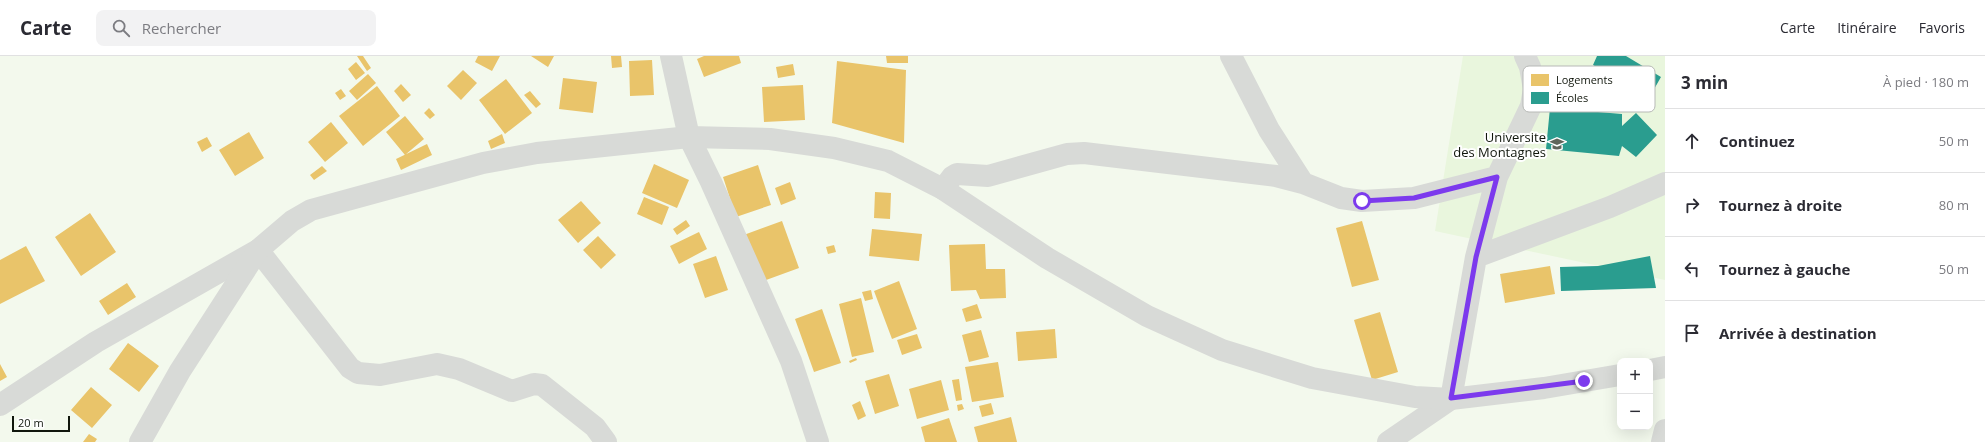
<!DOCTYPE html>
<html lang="fr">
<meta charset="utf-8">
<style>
:root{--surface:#fff;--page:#f2f2f3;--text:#2b2b33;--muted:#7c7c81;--line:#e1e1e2}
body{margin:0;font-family:"Open Sans",sans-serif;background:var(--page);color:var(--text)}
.controls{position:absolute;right:12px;bottom:12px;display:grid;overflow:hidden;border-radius:8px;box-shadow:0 4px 16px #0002}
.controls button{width:36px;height:36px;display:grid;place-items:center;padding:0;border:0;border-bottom:1px solid var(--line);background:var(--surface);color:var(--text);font:20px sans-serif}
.scale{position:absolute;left:12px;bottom:10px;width:58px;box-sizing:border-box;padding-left:4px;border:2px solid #10160c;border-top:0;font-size:11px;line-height:14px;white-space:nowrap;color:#10160c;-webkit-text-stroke:3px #fff;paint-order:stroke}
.stop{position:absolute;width:12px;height:12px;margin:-9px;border:3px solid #7c3aed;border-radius:50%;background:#fff}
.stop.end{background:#7c3aed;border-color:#fff;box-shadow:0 1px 4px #0008}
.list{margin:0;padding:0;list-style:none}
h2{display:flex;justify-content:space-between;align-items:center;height:52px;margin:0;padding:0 16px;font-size:17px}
h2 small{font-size:13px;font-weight:400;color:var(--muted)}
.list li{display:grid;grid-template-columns:26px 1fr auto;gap:12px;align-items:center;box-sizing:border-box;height:64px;padding:0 16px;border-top:1px solid var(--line)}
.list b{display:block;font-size:15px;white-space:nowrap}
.list em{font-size:13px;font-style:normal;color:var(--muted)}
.icon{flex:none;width:22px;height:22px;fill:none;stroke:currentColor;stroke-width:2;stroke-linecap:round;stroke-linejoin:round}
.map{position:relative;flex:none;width:1665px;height:386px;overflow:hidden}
header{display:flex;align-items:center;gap:24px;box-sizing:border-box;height:56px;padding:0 20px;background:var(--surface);border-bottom:1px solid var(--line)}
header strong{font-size:19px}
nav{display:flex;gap:22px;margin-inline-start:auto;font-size:14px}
.search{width:280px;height:36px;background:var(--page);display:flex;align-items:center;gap:10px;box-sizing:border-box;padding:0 14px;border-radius:8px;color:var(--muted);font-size:15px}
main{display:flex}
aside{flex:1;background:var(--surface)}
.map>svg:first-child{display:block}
</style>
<header>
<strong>Carte</strong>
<div class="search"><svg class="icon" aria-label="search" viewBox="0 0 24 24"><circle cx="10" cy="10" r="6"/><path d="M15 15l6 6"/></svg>Rechercher</div>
<nav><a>Carte</a><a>Itinéraire</a><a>Favoris</a></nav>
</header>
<main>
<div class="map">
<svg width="1665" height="386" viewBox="0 0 1665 386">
<rect width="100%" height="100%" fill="#f3f9ed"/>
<path fill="#e9f6dd" d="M1463 0H1665V224L1435 175Z"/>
<path fill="#e9c46a" d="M357 0H363L371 12 367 15Z
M478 0H500L492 15 475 6Z
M531 0H554L548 11Z
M611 0H621L622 11 612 12Z
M704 0H739L741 7 704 21 697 3Z
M886 0H908V7H887Z
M652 4 654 39 630 40 629 5Z
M837 5 906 14 904 87 832 67Z
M356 6 365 17 356 24 348 13Z
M793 8 795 19 778 22 776 11Z
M463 14 477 27 461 44 447 30Z
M368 18 376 27 357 44 349 35Z
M563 22 597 26 593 57 559 53Z
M506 23 532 57 505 78 479 44Z
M401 28 411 39 403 46 394 35Z
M803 29 805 64 764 66 762 31Z
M377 30 400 60 363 90 339 60Z
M341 33 346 40 340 44 335 37Z
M530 35 541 48 536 52 524 39Z
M429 52 435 59 430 63 424 57Z
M405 60 424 83 405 99 386 76Z
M331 66 348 87 325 106 308 86Z
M249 76 264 102 235 120 219 94Z
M502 78 505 87 491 93 488 85Z
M207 81 212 90 202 96 197 86Z
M427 88 432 99 401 114 396 103Z
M654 108 689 124 677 152 642 137Z
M758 109 771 149 736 161 723 121Z
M322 110 327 115 314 124 310 119Z
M790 126 796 143 781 149 775 132Z
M875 136 891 137 890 163 874 162Z
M644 141 669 151 662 169 637 158Z
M581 145 601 167 578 187 558 164Z
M90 157 116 196 81 220 55 181Z
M686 164 690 170 677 179 673 173Z
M782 165 799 212 758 227 741 180Z
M1362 165 1379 224 1352 231 1336 172Z
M872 173 922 178 919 205 869 200Z
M699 176 707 193 679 208 670 190Z
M598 180 616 199 601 213 583 194Z
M985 188 986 213H1005L1006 242 980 243 976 234 951 235 949 189Z
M834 189 836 196 828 198 826 191Z
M26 190 45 225 0 248V204Z
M716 200 728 234 705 242 693 208Z
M1550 210 1555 238 1505 247 1500 218Z
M899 225 917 273 892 283 874 235Z
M127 227 136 241 108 259 99 245Z
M871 234 873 243 865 245 862 236Z
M861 242 874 296 852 301 839 248Z
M977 248 982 262 966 266 962 253Z
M822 253 841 307 814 316 795 263Z
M1380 256 1398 316 1372 324 1354 264Z
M1055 273 1057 302 1018 305 1016 276Z
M981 274 989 301 969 306 962 279Z
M917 278 922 292 902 299 897 284Z
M128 287 159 310 139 336 109 313Z
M856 302 857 304 850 307 849 305Z
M998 306 1004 341 972 346 965 311Z
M0 308 7 321 0 325Z
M889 318 899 350 875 358 865 325Z
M959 323 962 344 956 345 952 324Z
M941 324 949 354 917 363 909 333Z
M91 331 112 349 92 372 71 354Z
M860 345 866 360 858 364 852 349Z
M991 347 994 358 982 361 979 350Z
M962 348 964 353 958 355 957 349Z
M1011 361 1017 386H978L974 371Z
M949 362 957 386H925L921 371Z
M89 378 97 383 95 386H83Z"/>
<path fill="#2a9d8f" d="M1597 0H1626L1661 21 1649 42 1593 9Z
M1550 52 1622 58V70L1636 57 1657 79 1636 101 1622 90 1619 100 1546 93Z
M1650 200 1656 232 1561 235 1560 211 1598 210Z"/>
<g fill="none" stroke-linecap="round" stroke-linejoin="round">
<path stroke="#d8dad7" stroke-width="22" d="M671 0 689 81 711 126 791 305 818 386
M1231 0 1269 74 1303 127
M943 133 952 121 957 118 988 120 1067 98 1084 97 1276 120 1303 127 1341 142 1362 145 1414 142 1497 121
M1476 201 1610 151 1665 127
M0 349 96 286 258 194 350 312 358 317 380 319 437 308 459 313 512 335 534 328 542 329 595 371 606 386
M1388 386 1451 343 1476 201 1497 121 1531 50 1534 33 1530 11 1525 0
M1662 386 1665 374"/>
<path stroke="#d8dad7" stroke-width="22" d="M1650 314 1665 311
M140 386 180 315 258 194 292 165 311 154 483 107 537 97 689 81 770 83 834 92 888 105 943 133 1047 202 1147 260 1222 294 1312 322 1415 341 1451 343 1544 332 1620 319"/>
</g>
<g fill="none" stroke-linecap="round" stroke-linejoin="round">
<path stroke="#7c3aed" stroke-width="5" d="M1362 145 1414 142 1497 121 1476 201 1451 342 1584 325"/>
</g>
<defs>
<symbol id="university-bare" viewBox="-9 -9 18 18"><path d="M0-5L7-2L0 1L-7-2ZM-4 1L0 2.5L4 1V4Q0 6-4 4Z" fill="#5f655b" stroke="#fff" stroke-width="2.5" paint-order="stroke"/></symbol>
</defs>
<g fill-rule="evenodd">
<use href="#university-bare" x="1547" y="78" width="20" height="20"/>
</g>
<g text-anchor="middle" stroke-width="4" stroke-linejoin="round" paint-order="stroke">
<g font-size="13" fill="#10160c" stroke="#fff" text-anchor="end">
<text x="1546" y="86">Universite<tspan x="1546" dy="15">des Montagnes</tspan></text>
</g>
</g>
<rect x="1523" y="10" width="132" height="46" rx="6" fill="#fff" stroke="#b7b9b6" stroke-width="1"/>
<rect x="1531" y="18" width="18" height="12" fill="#e9c46a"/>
<rect x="1531" y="36" width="18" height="12" fill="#2a9d8f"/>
<g font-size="11" fill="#10160c">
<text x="1556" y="28">Logements</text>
<text x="1556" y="46">Écoles</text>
</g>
</svg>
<div class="controls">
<button>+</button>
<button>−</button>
</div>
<div class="scale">20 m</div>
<div class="stop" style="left:1362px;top:145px"></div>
<div class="stop end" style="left:1584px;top:325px"></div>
</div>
<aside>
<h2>3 min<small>À pied · 180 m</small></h2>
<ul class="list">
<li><svg class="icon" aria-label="ahead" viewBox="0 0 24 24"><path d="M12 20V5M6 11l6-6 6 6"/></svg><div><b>Continuez</b></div><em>50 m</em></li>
<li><svg class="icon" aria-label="right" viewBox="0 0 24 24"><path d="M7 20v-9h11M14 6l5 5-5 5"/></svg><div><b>Tournez à droite</b></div><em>80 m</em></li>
<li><svg class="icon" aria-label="left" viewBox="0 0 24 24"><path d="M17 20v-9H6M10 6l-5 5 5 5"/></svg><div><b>Tournez à gauche</b></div><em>50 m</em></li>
<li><svg class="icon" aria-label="arrive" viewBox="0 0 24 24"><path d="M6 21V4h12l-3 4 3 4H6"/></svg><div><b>Arrivée à destination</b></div></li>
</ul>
</aside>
</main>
